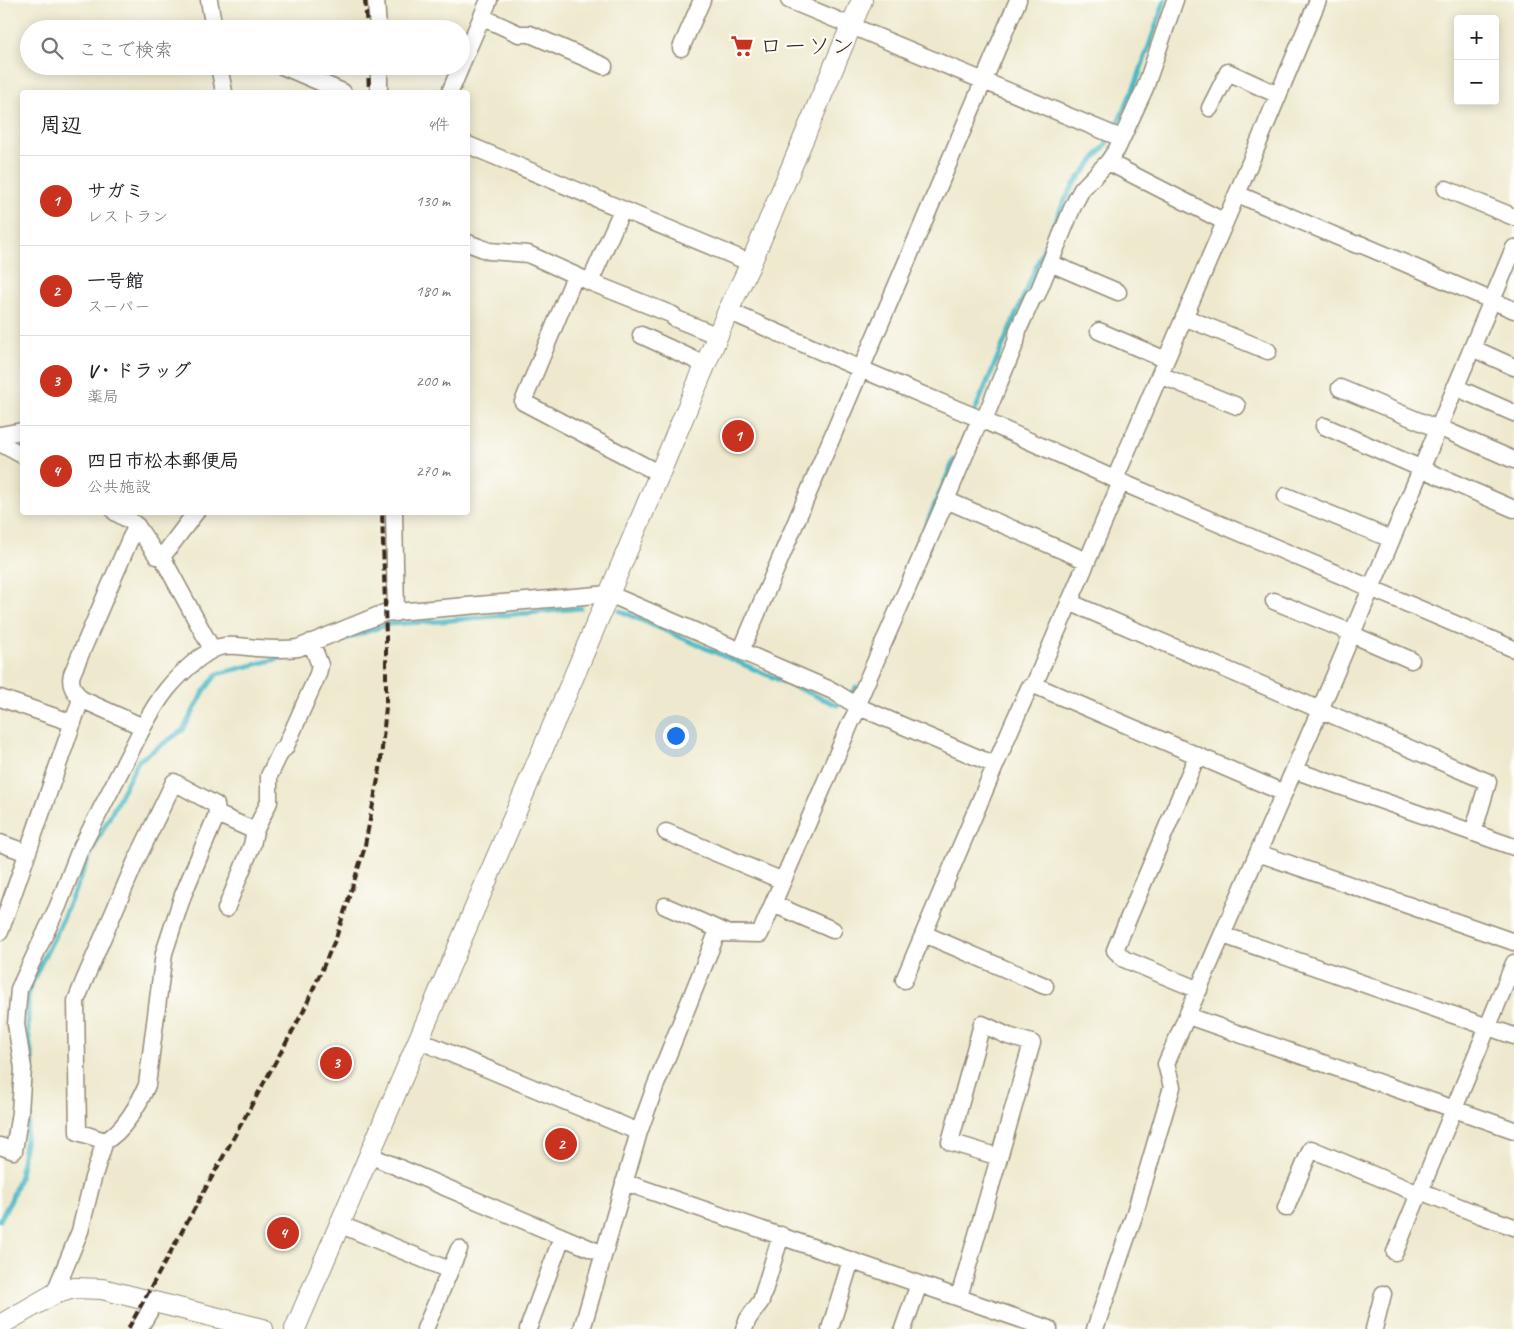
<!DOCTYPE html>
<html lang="ja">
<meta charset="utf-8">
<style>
:root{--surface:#fff;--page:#f2f2f2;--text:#202124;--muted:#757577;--line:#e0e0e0;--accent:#c8321e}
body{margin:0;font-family:Caveat,"Klee One",sans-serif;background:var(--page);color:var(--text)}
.controls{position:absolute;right:15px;top:15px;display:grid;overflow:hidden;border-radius:5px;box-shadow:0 2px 12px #0003}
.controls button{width:45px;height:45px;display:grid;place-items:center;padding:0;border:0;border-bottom:1px solid var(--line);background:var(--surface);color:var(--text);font:25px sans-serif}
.you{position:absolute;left:675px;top:735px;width:18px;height:18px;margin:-12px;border:4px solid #fff;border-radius:50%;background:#1a73e8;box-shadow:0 0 0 8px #1a73e833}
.badge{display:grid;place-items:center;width:32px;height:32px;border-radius:50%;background:var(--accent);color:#fff;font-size:16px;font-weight:700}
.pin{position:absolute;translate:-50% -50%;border:2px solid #fff;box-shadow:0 1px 5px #0006}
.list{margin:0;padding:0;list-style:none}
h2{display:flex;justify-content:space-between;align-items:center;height:65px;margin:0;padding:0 20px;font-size:21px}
h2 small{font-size:16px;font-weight:400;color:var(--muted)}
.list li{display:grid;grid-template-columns:32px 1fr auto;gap:15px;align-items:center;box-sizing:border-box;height:90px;padding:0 20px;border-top:1px solid var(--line)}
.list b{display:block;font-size:19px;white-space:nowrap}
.list p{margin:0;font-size:16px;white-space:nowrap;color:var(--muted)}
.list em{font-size:16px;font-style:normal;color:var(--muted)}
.icon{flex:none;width:28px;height:28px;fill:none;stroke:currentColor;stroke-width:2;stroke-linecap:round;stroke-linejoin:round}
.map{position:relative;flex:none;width:1514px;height:1329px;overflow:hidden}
.search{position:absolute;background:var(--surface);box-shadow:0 2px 12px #0003;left:20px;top:20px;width:450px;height:55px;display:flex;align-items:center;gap:12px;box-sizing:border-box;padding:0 18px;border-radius:28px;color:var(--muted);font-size:19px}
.panel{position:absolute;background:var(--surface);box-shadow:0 2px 12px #0003;left:20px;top:90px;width:450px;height:425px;border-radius:5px}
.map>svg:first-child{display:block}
</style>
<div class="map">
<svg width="1514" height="1329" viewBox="0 0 1514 1329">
<rect width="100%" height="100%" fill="#fdfcf7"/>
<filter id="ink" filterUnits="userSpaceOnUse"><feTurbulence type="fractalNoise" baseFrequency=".02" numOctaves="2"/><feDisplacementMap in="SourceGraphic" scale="10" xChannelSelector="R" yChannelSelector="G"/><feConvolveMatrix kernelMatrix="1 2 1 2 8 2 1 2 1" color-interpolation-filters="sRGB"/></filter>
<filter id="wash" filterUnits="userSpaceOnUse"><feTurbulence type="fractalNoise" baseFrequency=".0096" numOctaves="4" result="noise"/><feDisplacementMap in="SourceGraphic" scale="20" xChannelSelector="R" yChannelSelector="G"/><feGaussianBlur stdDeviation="1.12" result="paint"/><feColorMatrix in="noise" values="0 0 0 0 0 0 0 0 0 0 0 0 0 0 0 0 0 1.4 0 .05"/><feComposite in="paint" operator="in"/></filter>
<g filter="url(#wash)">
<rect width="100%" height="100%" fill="#eee9ce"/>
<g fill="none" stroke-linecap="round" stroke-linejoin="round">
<path stroke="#4cb9c6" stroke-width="5" d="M974 413 1063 204 1074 184 1105 146 1118 123 1137 80 1165 0
M908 567 954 460
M620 611 837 705 855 690 856 687
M317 649 389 624 442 621 581 608
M0 1220 11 1200 20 1175 29 1117 32 1089V1058L28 1030V992L40 965 57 932 91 853 138 761 183 730 204 691 217 674 289 656"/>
</g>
</g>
<g filter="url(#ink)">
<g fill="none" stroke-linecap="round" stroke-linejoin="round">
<defs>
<path id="minor" d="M209 0 214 29
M376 0 378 29
M789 0 1121 138
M482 17 519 34H530L604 66
M681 48 702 0
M461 65 489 0
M219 66 224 92
M282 66 343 92
M379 92V66
M450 92 461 66
M1210 108 1228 72 1278 95
M468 145 751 263
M1108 162 1225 222
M1446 189 1514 217
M1237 194 1357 245 1360 244 1514 310
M468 243 489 251 528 254 590 282 673 315 674 318 718 336
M1050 263 1118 292
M575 276 523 402 660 474
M590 282 622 210
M728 311 861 369 978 418 1121 482 1514 649
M1184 317 1268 351
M1099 331 1166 360
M641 335 706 365
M1472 348 1514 367
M1160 375 1237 406
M1455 387 1514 413
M1340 388 1438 429
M984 420 1016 342 1018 330 1033 297 1037 295 1073 206 1082 189 1108 162 1117 149 1145 88 1175 0
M1324 426 1514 509
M1438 427 1514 460
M0 435 22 431
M0 443 22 455
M1115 479 1237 194 1318 0
M1286 496 1391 539
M946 500 1087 561
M115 512 132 522 137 526 157 556 162 557 212 649
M394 512 396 613
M162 557 196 512
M1274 601 1352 633
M1069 602 1488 782 1473 833
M1351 634 1411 660
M741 651 1018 0
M1034 685 1284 793
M0 698 73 723
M81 699C74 691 69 685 72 674L130 539 137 526
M856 706 946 500 980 419
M1197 756 1115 950 1124 959 1199 990
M1294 770 1514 847
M217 814 255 831 269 802V776L281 751 285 748 318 674 320 665 311 642
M666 832 783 881
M0 843 27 853
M1258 853 1514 942
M773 904 833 930
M665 906 727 933
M226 909 252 845 255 831
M0 932 81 699 143 727C160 696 171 681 198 659 207 653 214 647 225 646 236 645 245 647 256 648 270 649 283 650 298 648L384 613 609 594 833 691 859 707 995 765
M924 934 1045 986
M1223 935 1514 1036
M904 980 1012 726 1029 688 1034 685 1121 482
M1188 1016 1514 1130
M418 1040 639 1132
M0 1146 14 1151 20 1112 23 1068 16 1024 19 989 58 906 79 852 143 727
M369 1155 603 1254
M624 1182 1049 1329
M1420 1191 1480 1215 1514 1227
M1286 1208 1311 1149 1419 1194
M339 1224 449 1270
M1395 1252 1514 963
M54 1294 80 1231 93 1178 105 1141C123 1132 139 1104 147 1085L164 953 183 895 217 814 216 805 174 782 135 863 84 981 76 1001 78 1132 105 1141
M959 1297 1032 1043 1008 1036 982 1024 950 1142 999 1157
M139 1329 155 1302
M425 1329 459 1249
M528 1329 562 1237
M582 1329 639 1132 655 1087 717 933 760 934 851 722 859 707
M744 1329 748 1319 761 1301 781 1235
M830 1329 851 1260
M903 1329 919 1284
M1095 1329 1134 1216 1172 1087 1166 1064 1320 710 1514 248
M1374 1329 1383 1294"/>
<path id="tertiary" d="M0 1325 54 1294 74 1288 102 1289 263 1329
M295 1329 609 594 728 311 751 263 862 0"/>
</defs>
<use href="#minor" stroke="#948a76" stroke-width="19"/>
<use href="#tertiary" stroke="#948a76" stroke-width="22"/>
<use href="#minor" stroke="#fff" stroke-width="16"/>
<use href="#tertiary" stroke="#fff" stroke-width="20"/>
<path stroke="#3b2a1e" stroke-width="4" stroke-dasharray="8 4" stroke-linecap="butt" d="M365 0 367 29
M368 66 369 92
M128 1329 303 1012 336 938 364 850 380 769 386 707V636L382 512"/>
</g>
</g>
<defs>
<symbol id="supermarket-bare" viewBox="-9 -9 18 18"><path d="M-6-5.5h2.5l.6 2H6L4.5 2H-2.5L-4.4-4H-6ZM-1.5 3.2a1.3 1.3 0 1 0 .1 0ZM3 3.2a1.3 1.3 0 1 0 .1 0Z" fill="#c8321e" stroke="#fdfcf7" stroke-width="2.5" paint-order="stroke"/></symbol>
</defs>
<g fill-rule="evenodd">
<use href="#supermarket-bare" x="726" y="30" width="32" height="32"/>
</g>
<g text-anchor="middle" stroke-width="4.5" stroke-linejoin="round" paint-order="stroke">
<g font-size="24" fill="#3b2a1e" stroke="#fdfcf7" text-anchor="start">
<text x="759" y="54">ローソン</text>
</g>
</g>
</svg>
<div class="controls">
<button>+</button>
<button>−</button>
</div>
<div class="you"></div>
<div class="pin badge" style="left:738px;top:436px">1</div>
<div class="pin badge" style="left:561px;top:1144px">2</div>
<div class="pin badge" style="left:336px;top:1063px">3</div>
<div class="pin badge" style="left:283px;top:1233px">4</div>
<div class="search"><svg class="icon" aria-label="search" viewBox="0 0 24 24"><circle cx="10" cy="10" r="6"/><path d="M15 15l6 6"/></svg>ここで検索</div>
<section class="panel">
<h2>周辺<small>4件</small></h2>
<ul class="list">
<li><span class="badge">1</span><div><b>サガミ</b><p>レストラン</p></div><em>130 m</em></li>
<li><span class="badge">2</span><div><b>一号館</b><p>スーパー</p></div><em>180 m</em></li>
<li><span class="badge">3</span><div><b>V・ドラッグ</b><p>薬局</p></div><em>200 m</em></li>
<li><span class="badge">4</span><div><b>四日市松本郵便局</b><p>公共施設</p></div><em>270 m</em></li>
</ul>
</section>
</div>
